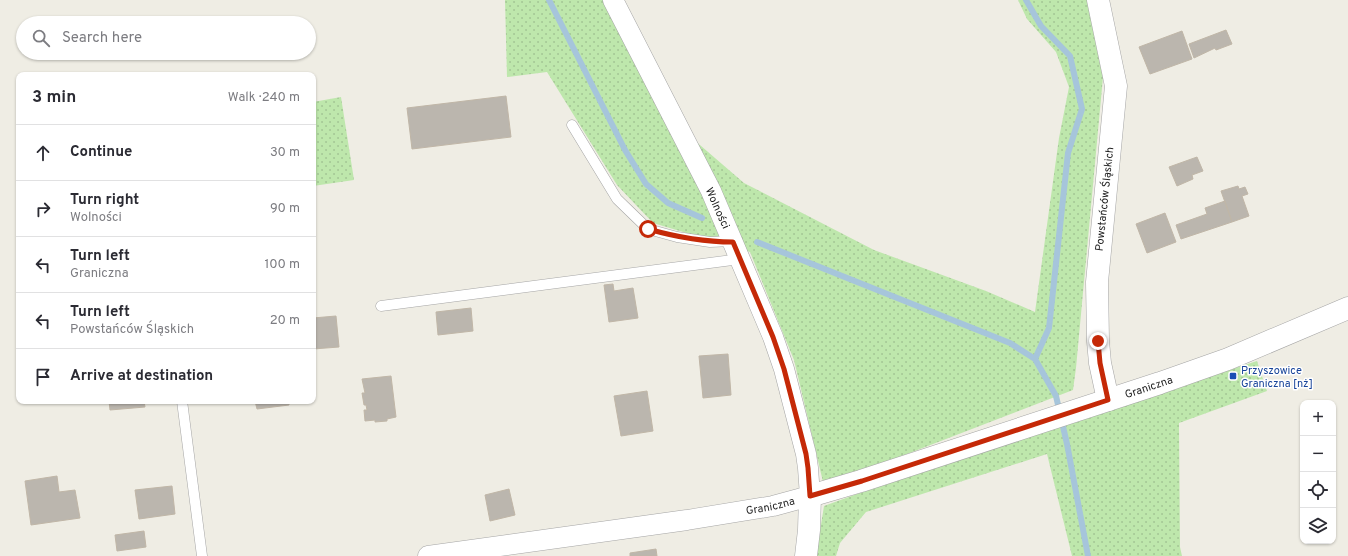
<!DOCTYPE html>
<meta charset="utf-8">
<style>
:root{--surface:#fff;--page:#f7f7f7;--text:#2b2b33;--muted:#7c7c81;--line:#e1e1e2}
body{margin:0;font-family:Overpass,sans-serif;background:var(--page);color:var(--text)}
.controls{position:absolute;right:12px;bottom:12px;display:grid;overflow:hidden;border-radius:8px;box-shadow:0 1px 3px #0004}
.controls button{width:36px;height:36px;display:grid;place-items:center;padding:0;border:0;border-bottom:1px solid var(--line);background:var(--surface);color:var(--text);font:20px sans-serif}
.stop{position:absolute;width:12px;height:12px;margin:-9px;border:3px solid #c52907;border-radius:50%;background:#fff}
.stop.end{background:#c52907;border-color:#fff;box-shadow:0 1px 4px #0008}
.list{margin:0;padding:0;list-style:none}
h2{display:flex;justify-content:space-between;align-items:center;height:52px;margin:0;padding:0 16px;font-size:17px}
h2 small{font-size:13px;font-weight:400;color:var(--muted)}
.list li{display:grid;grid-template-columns:26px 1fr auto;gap:12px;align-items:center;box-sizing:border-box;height:56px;padding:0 16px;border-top:1px solid var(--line)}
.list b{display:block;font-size:15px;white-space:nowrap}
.list p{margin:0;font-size:13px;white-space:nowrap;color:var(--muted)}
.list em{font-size:13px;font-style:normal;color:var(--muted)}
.icon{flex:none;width:22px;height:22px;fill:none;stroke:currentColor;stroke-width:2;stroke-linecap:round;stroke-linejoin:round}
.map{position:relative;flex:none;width:1348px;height:556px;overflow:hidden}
.search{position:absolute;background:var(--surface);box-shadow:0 1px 3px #0004;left:16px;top:16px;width:300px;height:44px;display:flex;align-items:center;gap:10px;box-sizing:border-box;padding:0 14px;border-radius:22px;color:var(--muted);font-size:15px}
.panel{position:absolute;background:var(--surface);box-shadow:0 1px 3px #0004;left:16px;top:72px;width:300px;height:332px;border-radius:8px}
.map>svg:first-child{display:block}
</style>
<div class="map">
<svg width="1348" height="556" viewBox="0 0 1348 556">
<defs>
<pattern id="grass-dots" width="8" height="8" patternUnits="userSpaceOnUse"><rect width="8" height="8" fill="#bee7ac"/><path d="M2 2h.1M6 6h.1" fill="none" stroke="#a3c694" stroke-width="1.8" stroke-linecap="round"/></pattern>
</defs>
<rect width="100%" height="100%" fill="#efede4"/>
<path fill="url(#grass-dots)" d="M505 0H605L657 108 744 183 874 250 986 291 1035 312 1059 138 1069 87 1056 52 1027 19 1018 0H1087L1103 77 1076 368 1073 390 824 486 794 360 750 252 653 223 617 185 547 72 507 77Z
M341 97 354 180 313 186V102Z
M1257 361 1267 391 1179 423 1180 547 1182 556H1072L1047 454 866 512 840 543 836 556H816L824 506 953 459Z"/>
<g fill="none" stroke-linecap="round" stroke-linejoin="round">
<path stroke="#a6c5db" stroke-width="6" d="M549 0 625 150 646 184 668 203 702 218
M1026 0 1041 26 1070 56 1082 109 1068 153 1049 328 1035 359
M757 242 1010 343 1035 359 1056 396 1067 444 1088 556"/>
</g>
<path fill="#bbb6ae" stroke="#c0b6a7" d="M1226 30 1232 44 1216 50 1215 48 1194 58 1189 44Z
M1182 31 1192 59 1150 74 1139 47Z
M506 96 511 137 412 149 407 108Z
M1197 157 1203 171 1192 175 1193 179 1177 186 1169 167Z
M1238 186 1239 189 1245 187 1248 194 1242 196 1249 216 1232 222 1221 191Z
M1225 201 1232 222 1181 239 1176 225 1207 214 1205 208Z
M1165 213 1176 242 1147 253 1136 224Z
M613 284 614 291 633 288 638 318 609 322 604 285Z
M471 308 473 331 438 335 436 312Z
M336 316 339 347 313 349V318Z
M728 354 731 395 703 398 699 356Z
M391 376 396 417 387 419V421L375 422V420L365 421 364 410H367L366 405H364L362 393H365L362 379Z
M647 391 653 431 621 436 614 396Z
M109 401H144L145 407 110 410Z
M255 401H289V405L257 409Z
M57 476 59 492 75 490 80 518 31 525 25 481Z
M172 486 175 514 139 519 135 490Z
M509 489 515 515 490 521 485 495Z
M144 531 146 547 117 551 115 535Z
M656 549 657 556H630V553Z"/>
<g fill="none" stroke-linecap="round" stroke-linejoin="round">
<defs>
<path id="service" d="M572 125 617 199 648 229 677 237 710 242 733 241
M381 306 740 259
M182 401 202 556"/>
<g id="minor">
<path id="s1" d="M428 556 687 520 773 506 810 496 808 468 806 454 784 369 773 337 711 191 613 0"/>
</g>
<g id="tertiary">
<path d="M1098 0 1116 86 1097 282 1098 341 1100 363 1108 400"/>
<path id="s2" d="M806 556 809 530 810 496 861 481 1160 383 1228 359 1348 308"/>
</g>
</defs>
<use href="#service" stroke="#a5a5a5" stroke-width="11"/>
<use href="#minor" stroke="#a5a5a5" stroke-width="21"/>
<use href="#tertiary" stroke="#a5a5a5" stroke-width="23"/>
<use href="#service" stroke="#fff" stroke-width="10"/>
<use href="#minor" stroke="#fff" stroke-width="20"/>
<use href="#tertiary" stroke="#fff" stroke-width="22"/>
</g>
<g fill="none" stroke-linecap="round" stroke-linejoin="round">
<path stroke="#c52907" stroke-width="5" d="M648 229C676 237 703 242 733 242L773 337 784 369 806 454 808 468 810 496 862 481 1108 400 1100 363 1098 341"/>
</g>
<rect fill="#1a4fb4" stroke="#fff" stroke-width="1.5" x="1229" y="372" width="8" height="8" rx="2"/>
<g text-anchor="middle" stroke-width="3" stroke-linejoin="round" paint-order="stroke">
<g font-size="11" fill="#1e1e1e" stroke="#fff">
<text transform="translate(1104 199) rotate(-84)" y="4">Powstańców Śląskich</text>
<text transform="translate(718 208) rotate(66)" y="4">Wolności</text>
<text dy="4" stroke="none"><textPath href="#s2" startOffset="416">Graniczna</textPath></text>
<text dy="4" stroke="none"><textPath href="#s1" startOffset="346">Graniczna</textPath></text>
</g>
<g font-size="11" fill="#164399" stroke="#fff" text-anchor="start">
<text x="1241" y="374">Przyszowice<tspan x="1241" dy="13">Graniczna [nż]</tspan></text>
</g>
</g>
</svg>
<div class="controls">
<button>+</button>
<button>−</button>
<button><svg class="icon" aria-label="locate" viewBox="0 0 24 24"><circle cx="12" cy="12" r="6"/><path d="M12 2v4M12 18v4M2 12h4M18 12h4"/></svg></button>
<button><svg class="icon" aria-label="layers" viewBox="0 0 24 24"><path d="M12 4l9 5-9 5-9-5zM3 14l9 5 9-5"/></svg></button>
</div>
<div class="stop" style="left:648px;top:229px"></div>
<div class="stop end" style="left:1098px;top:341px"></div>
<div class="search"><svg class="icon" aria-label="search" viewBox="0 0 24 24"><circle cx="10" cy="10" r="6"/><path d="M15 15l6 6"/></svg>Search here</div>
<section class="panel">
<h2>3 min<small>Walk · 240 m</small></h2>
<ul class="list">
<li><svg class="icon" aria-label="ahead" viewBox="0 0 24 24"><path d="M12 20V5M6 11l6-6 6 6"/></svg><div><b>Continue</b></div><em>30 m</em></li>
<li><svg class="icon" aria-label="right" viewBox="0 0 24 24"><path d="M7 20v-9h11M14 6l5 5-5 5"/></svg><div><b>Turn right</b><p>Wolności</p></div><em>90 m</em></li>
<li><svg class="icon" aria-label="left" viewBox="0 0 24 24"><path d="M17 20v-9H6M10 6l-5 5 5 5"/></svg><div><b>Turn left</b><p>Graniczna</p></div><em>100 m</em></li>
<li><svg class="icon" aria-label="left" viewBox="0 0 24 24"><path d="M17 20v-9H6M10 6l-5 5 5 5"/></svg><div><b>Turn left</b><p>Powstańców Śląskich</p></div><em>20 m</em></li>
<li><svg class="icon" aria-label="arrive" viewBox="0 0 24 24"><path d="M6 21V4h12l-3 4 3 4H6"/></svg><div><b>Arrive at destination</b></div></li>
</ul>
</section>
</div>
